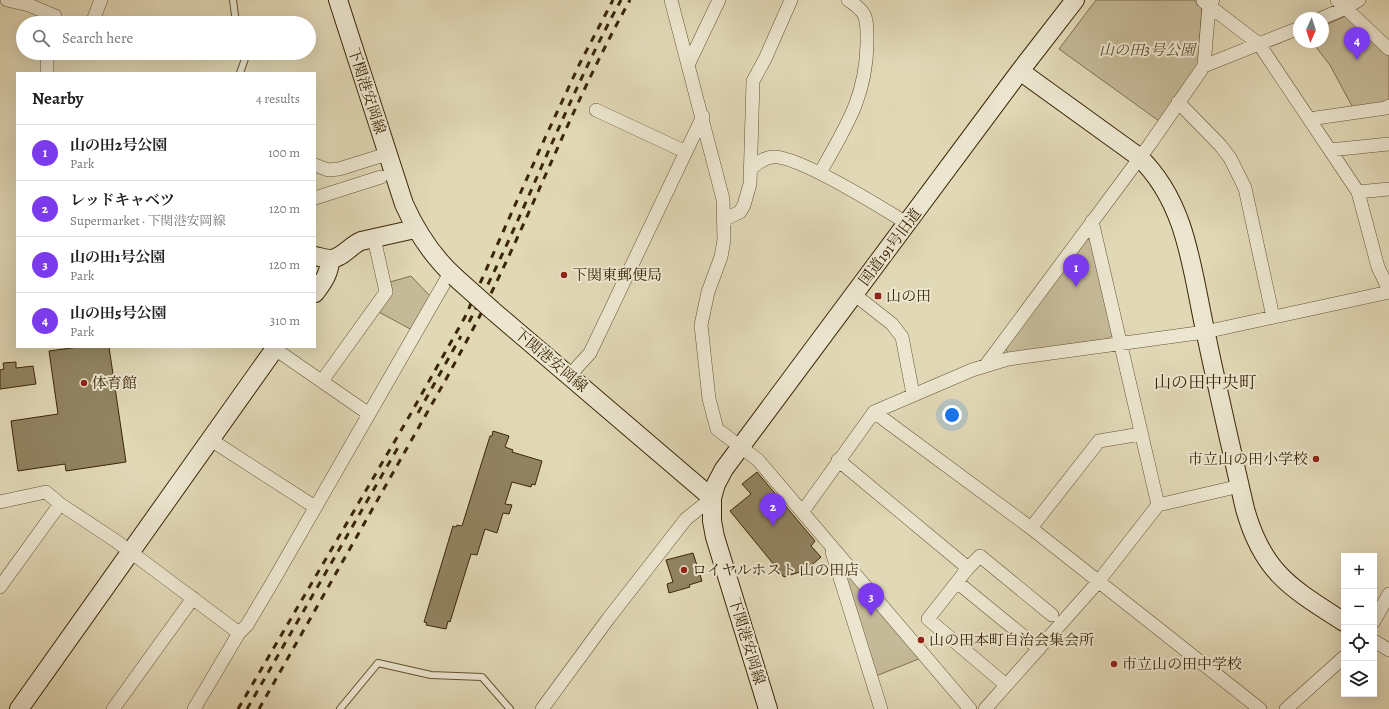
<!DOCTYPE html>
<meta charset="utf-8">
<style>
:root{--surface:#fff;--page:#f2f2f2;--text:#222;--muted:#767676;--line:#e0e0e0;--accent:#7c3aed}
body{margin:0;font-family:Alegreya,"Noto Serif JP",serif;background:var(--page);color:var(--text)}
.controls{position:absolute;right:12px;bottom:12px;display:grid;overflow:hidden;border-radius:0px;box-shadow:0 4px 16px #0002}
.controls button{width:36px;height:36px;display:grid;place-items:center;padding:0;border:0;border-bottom:1px solid var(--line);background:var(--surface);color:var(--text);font:20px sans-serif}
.compass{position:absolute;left:1293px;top:12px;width:36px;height:36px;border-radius:50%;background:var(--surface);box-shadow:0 4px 16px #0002;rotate:183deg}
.you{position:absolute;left:952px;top:415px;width:14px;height:14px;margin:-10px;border:3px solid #fff;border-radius:50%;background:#1a73e8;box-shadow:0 0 0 6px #1a73e833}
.badge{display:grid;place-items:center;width:26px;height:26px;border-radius:50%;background:var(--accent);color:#fff;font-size:13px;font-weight:700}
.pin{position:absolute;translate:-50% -33px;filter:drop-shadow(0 1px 2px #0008)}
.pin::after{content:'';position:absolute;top:21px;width:14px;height:12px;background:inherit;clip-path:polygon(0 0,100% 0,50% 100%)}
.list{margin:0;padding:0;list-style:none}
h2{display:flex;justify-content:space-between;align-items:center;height:52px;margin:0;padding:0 16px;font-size:17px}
h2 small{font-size:13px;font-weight:400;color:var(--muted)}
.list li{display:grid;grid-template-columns:26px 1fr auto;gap:12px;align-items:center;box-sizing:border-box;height:56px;padding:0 16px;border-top:1px solid var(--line)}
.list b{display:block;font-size:15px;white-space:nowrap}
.list p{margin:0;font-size:13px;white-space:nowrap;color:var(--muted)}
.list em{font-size:13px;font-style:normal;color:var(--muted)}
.icon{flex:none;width:22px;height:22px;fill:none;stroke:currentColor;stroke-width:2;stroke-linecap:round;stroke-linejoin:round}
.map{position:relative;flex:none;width:1389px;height:709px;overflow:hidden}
.search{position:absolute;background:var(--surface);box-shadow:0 4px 16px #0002;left:16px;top:16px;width:300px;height:44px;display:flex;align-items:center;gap:10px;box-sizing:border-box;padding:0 14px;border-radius:22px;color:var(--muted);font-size:15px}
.panel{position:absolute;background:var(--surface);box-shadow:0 4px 16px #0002;left:16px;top:72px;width:300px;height:276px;border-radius:0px}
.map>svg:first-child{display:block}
</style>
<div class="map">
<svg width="1389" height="709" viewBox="0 0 1389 709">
<rect width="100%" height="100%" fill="#e1d8b6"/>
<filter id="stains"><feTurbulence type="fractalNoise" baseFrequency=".005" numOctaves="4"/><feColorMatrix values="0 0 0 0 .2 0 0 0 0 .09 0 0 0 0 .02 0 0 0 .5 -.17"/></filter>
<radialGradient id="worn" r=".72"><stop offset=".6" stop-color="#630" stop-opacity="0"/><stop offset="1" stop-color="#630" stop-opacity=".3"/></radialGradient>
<path fill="#c5ba98" stroke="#80704e" d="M1096 0H1194L1202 6 1198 68 1159 121 1059 49Z
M1346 16 1389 55V99L1386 102 1353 108 1330 65 1312 42H1323V26Z
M1085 239H1091L1113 335 1108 339 1008 353 1005 348Z
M411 276 430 296 412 330 377 311 390 282Z
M846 572 921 658 876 676 844 573Z"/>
<path fill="#918361" stroke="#3b2604" d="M79 347H109L126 462 66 471 65 464 18 471 11 421 58 414 49 351Z
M16 362V368L33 366 36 384 0 389V370L4 369 3 363Z
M493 431 509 436 505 447 513 450 512 452 542 461 535 485 532 484 531 487 512 482 505 504 512 505 509 514 503 513 497 533 485 529 477 555 471 554 450 622 448 621 446 629 426 625 427 623 424 622 453 526 456 527 457 525 462 526 490 436H492Z
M757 472 815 541 811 546 821 557 806 570 784 577 730 511 751 494 742 484Z
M693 553 702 581 689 585 690 587 669 593 667 584 673 582 666 560Z"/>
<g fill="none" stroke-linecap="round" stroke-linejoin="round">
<defs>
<path id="lane" d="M233 0 236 23
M240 73 247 53
M340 709 378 663 431 675 482 677 510 709"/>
<path id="street" d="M7 0 29 5 55 16 53 23
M671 0 723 199 724 240 721 257 708 292 701 325 709 399 717 429 758 460 970 709
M1337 0 1389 49
M1203 1 1259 44 1358 192 1378 267 1389 290
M1322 18 1346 8 1359 0
M92 23 101 0
M689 63 719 0
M1204 66 1299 28
M47 73V53
M1178 102 1220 145 1230 158 1245 188 1273 317
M596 110 686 152
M1309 119 1386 108 1389 106
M1330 150 1389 144
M315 165 328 170 339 169 387 154
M750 169C757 164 763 158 772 157 796 154 884 209 908 224
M820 173C845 128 866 98 867 44 867 20 869 13 848 0
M1358 192 1389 189
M315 198 381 177
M725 219 740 212 744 205 750 184 753 81 765 59 791 0
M855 295 892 324 902 337 913 394
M986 365 1150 144 1204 66 1209 5 1213 0
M570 375 590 353 703 116
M322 381 386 292 374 238
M874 412 1031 528 1260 709
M369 414 450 273
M211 440 315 507
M838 460 968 568 957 582
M0 502 46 492 60 504 116 541 239 633
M1158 505 1240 486
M803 511 874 412 972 370 1008 359 1205 332 1389 292
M1031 528 1099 441 1141 434
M832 552 881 709
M968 568 980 556 1052 615
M0 587 60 504
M1374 621 1389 594
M1374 641 1389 650
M1006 685 928 619 957 582 1039 649
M113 709 193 598
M194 709 239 633 247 625 272 583 369 414 275 349
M542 709 608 619 686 519 712 498
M985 709 1098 582 1158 505 1092 221
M1286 709 1344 657"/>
<path id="secondary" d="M338 0 404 204C417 233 432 256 455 277
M1020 71 1139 157C1189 205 1192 275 1207 339 1219 396 1232 452 1245 509 1263 573 1291 588 1344 622
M315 256C320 257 326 259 331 259 342 258 351 245 361 241L415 229
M315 293C323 282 330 273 330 259
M492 310 712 498
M19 709 276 347
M768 709 715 537 712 521V498L716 484 724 469 1020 71 1075 0"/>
</defs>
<use href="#lane" stroke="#645230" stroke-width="8"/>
<use href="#street" stroke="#645230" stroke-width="14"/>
<use href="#secondary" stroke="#3b2604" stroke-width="20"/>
<use href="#lane" stroke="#ece6d0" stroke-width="6"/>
<use href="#street" stroke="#ece6d0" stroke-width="13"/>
<use href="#secondary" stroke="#ece6d0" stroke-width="18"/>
<path stroke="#3b2604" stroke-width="3" stroke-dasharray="7 7" stroke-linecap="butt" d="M469 322C524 217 564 104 621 0
M418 413 461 336
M238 709 406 422 465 317 545 138 580 63 613 0
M247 709 400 444
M259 709 445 381C463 348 481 315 497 281 542 188 579 91 630 0"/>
<defs>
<path id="secondary-bridge" d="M455 277 492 310"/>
</defs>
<use href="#secondary-bridge" stroke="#3b2604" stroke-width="20" stroke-linecap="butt"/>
<use href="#secondary-bridge" stroke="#ece6d0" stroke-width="18"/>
</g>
<g fill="#8f2418" stroke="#ece6d0" stroke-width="1.5">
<circle cx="564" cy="275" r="4"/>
<rect x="874" y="292" width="8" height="8" rx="2"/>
<circle cx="84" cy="383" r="4"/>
<circle cx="1316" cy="459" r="4"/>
<circle cx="684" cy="570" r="4"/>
<circle cx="921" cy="640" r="4"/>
<circle cx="1114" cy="664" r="4"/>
</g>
<g text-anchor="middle" stroke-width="4" stroke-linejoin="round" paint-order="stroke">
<g font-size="15" font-style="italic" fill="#5e4b29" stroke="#ece6d0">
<text x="1147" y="55">山の田3号公園</text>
</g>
<g font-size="15" fill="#3b2604" stroke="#ece6d0">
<text transform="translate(367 91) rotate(72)" y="5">下関港安岡線</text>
<text transform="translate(890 247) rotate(-53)" y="5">国道191号旧道</text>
<text transform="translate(551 360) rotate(40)" y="5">下関港安岡線</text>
<text transform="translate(747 641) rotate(73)" y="5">下関港安岡線</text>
</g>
<g font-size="15" fill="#3b2604" stroke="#ece6d0" text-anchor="start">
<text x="572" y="280">下関東郵便局</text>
<text x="886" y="301">山の田</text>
<text x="92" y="388">体育館</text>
<text x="1308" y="464" text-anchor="end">市立山の田小学校</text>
<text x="692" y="575">ロイヤルホスト 山の田店</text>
<text x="929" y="645">山の田本町自治会集会所</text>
<text x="1122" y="669">市立山の田中学校</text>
</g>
<g font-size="17" fill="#3b2604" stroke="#ece6d0">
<text x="1205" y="388">山の田中央町</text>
</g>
</g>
<rect width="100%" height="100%" filter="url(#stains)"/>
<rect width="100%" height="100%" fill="url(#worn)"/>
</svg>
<div class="controls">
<button>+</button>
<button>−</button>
<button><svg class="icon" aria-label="locate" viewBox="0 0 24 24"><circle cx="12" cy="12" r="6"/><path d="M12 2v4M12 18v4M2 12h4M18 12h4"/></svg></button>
<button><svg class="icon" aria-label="layers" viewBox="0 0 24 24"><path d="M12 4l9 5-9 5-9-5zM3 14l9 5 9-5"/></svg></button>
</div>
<svg class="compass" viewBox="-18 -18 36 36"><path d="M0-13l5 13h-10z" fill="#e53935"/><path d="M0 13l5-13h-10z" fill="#767676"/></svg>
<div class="you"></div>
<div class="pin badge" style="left:1076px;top:287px">1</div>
<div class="pin badge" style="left:773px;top:526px">2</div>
<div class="pin badge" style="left:871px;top:616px">3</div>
<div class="pin badge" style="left:1357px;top:60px">4</div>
<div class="search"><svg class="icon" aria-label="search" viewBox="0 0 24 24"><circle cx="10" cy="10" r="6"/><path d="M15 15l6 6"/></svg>Search here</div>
<section class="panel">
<h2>Nearby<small>4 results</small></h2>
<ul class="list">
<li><span class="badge">1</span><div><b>山の田2号公園</b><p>Park</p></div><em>100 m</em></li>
<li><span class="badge">2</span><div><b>レッドキャベツ</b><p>Supermarket · 下関港安岡線</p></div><em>120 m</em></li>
<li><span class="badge">3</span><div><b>山の田1号公園</b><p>Park</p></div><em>120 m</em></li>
<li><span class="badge">4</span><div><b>山の田5号公園</b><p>Park</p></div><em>310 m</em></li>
</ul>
</section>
</div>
